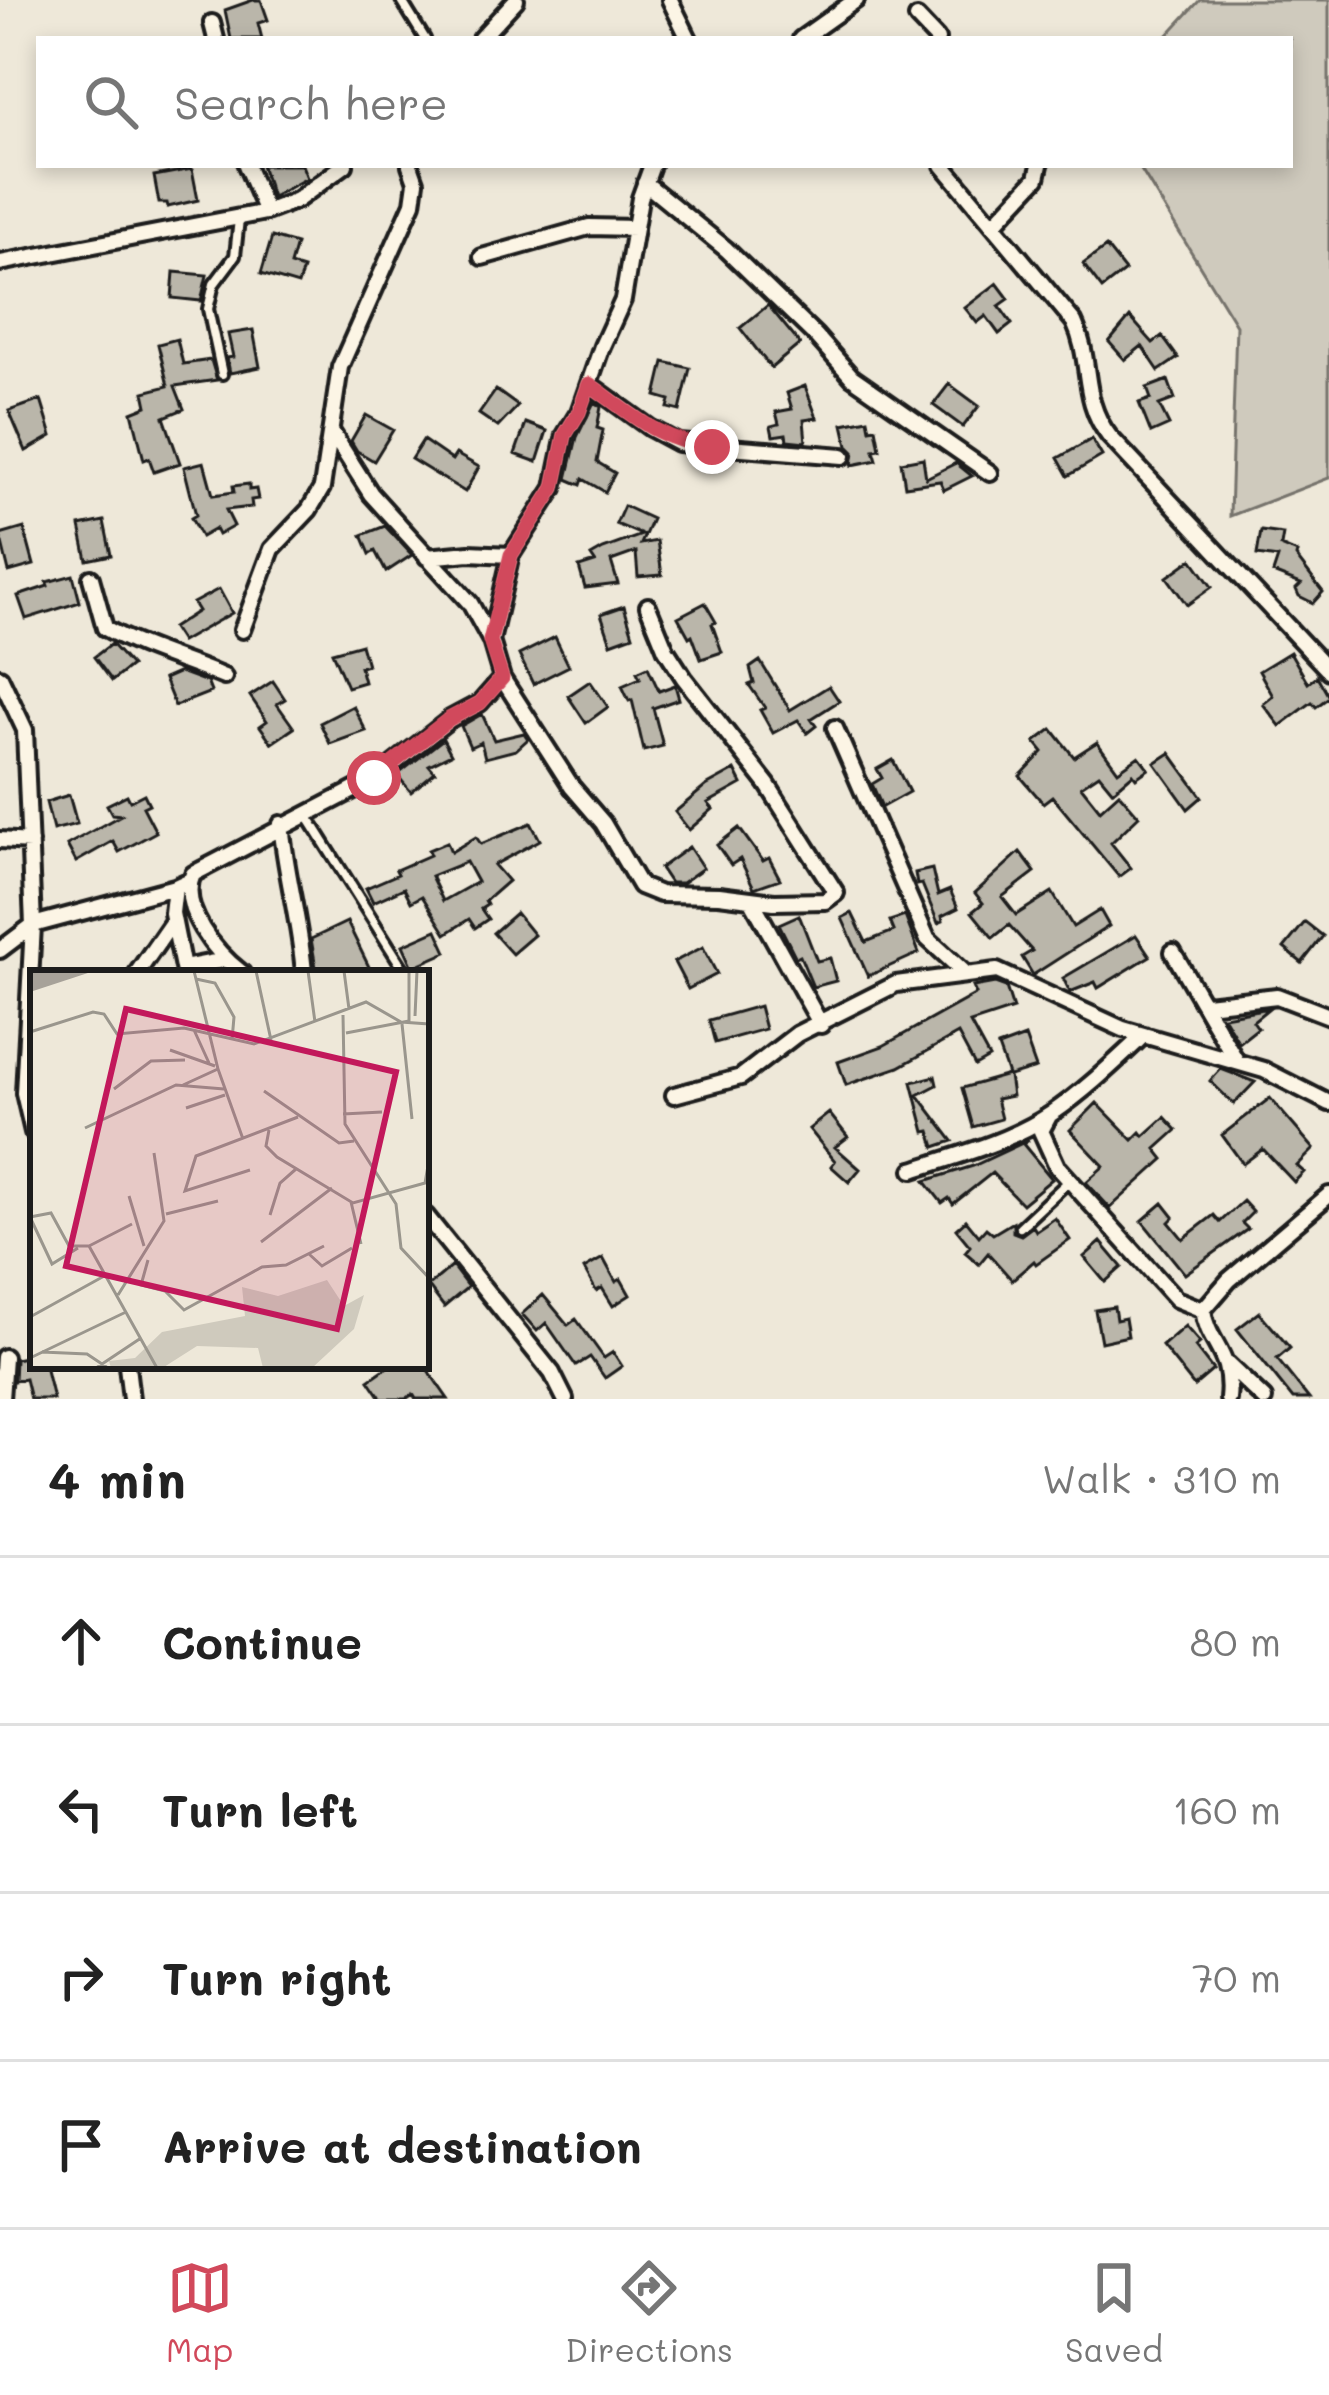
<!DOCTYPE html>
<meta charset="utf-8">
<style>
:root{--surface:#fff;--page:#f6f6f6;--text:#222;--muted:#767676;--line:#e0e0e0;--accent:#d1495b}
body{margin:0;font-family:Mali,sans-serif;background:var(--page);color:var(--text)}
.stop{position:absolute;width:36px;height:36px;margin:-27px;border:9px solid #d1495b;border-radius:50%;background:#fff}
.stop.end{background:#d1495b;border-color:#fff;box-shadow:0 3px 12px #0008}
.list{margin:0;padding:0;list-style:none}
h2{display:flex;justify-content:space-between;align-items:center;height:156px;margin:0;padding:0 48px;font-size:51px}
h2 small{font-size:39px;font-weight:400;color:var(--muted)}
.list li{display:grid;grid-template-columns:78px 1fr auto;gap:36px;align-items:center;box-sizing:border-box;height:168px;padding:0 48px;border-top:3px solid var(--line)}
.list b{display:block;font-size:45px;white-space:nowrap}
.list em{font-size:39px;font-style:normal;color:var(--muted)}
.icon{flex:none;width:66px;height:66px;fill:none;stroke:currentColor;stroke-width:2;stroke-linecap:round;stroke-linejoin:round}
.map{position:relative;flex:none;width:1329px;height:1399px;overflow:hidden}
.search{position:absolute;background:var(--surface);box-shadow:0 6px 18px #0003;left:36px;right:36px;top:36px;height:132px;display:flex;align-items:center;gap:30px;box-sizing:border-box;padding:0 42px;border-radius:0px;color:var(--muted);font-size:45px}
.sheet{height:828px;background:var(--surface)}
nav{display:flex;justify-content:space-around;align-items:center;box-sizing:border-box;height:168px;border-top:3px solid var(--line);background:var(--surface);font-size:33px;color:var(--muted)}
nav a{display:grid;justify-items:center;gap:6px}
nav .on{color:var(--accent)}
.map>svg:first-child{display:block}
</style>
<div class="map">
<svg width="1329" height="1399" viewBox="0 0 1329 1399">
<rect width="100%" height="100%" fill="#eee8d9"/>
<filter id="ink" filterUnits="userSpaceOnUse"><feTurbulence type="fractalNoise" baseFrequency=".00833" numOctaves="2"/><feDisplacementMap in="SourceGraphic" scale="24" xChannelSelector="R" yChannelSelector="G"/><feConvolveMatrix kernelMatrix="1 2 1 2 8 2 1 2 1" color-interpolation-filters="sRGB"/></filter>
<g filter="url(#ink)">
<path fill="#cfcabd" stroke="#76736c" stroke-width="3" d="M1200 0H1329V478L1230 516 1236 325 1138 165H1290V39H1164Z"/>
<path fill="#bab6aa" stroke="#1c1c1c" stroke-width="3" fill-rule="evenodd" d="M253 0H261L268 20 258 23 262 39H231L225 10Z
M261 165H302L307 178 272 197Z
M192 169 198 200 168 207 167 203H159L154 176Z
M272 237 296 244 290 265 303 269 298 285 261 274Z
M1106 247 1125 271 1102 289 1083 264Z
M174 272 207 275 201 301 172 298Z
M997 283 1009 299 999 306 1012 324 999 334 986 316 977 323 965 308Z
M768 305 800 344 771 368 740 328Z
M1130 317 1153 343 1162 336 1178 358 1159 371 1142 346 1125 360 1109 342Z
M253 330 260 367 230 373 227 358 233 357 228 334Z
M177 339 183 364 211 360 217 380 175 386 184 409 164 417 180 463 154 472 149 458 144 460 132 412 147 406 144 392 168 386 158 344Z
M664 362 690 368 680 411 668 408 670 400 656 396Z
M1168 380 1175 399 1159 405 1169 425 1151 433 1139 403 1151 399 1147 388Z
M949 384 979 406 963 427 933 405Z
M805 386 817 418 804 420 806 442 787 440 786 434 773 436 771 426 779 424 776 412 792 409 787 393Z
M496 390 518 406 498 427 479 414Z
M41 400 52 436 26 451 9 411Z
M594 402 601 407 597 428 603 430 597 462 615 473 605 492 583 479 581 485 567 479 577 437Z
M366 415 393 430 374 461 357 451 351 441Z
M868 419 870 429 876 428 880 449 874 450 877 460 852 465 854 452 848 446 843 424Z
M526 423 547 431 537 462 515 454Z
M1092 439 1102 456 1068 476 1058 458Z
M423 440 452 460 456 454 479 467 465 492 411 459Z
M923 458 926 478 956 463 972 476 944 490 940 481 905 486 901 462Z
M204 462 213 495 234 492 233 486 249 484V490L256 489 258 499 251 500 252 507 226 510 234 526 218 535 215 529 201 537 191 518 196 515 184 467Z
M624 506 652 519 641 544 657 541 662 575 638 577 636 552 611 561 618 584 585 588 579 567 595 562 591 556 603 549 642 535 616 524Z
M104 521 111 555 87 560 80 526Z
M385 526 412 555 386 572 375 551 370 554 362 535Z
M24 528 34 565 9 572 0 535Z
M1261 531 1283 534 1281 546 1297 553 1296 557 1323 592 1313 603 1299 596 1296 589 1301 584 1273 573 1278 558 1257 555Z
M1192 559 1212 587 1187 605 1167 577Z
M73 575 80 602 26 619 18 596 48 586 47 582Z
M219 589 232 613 181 642 172 628 198 611 193 603Z
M705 603 716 622 712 624 722 652 701 659 692 635 689 637 678 617Z
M624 606 633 635 611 643 601 614Z
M555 637 569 666 533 684 519 655Z
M111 644 131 666 112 681 94 657Z
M361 644 367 665 360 667 364 682 347 687 332 652Z
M1290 652 1308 683 1317 676 1329 697 1316 707 1312 702 1280 726 1263 704 1273 696 1259 671Z
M760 661 790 710 829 686 839 701 811 719 816 726 807 733 798 720 773 733 760 710 765 708 749 685 754 683 750 668Z
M648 667 659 691 675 685 679 699 653 708 663 746 644 751 632 700 629 701 622 686 640 678 637 672Z
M180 672 207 682 211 692 175 706 164 679Z
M273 681 285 699 277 704 294 728 272 743 260 726 267 721 250 696Z
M590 681 608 707 586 723 568 696Z
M353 706 366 731 330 744 320 723Z
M482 714 494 740 524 733 528 739 516 750 485 758 481 742 470 747 461 726Z
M1052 729 1074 757 1097 742 1118 771 1139 756 1149 769 1136 778 1133 774 1113 791 1099 774 1081 786 1100 810 1119 793 1139 816 1111 843 1131 868 1119 877 1052 796 1043 803 1020 776 1043 752 1035 742Z
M443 739 451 754 429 765 435 772 411 792 397 775Z
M1170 753 1202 797 1188 809 1155 763Z
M893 760 909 792 882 807 872 784 882 778 877 769Z
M735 770 742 784 708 803 713 809 689 830 675 812 706 786Z
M144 794 149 804 143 807 156 832 119 852 113 841 76 862 67 845 121 815 112 814 107 805 127 795 130 801Z
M69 795 77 824 53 830 46 802Z
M531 823 540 840 494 865 508 881 485 901 487 905 481 909 488 919 475 928 469 919 446 934 422 896 411 902 404 888 373 902 366 888 398 874 396 870 430 855 428 850 447 842 451 852 476 837 481 844ZM466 862 477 882 443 901 431 876Z
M739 828 763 861 769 858 780 879 754 888 740 859 731 865 717 845Z
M689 847 703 868 682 883H670L660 868Z
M1020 852 1035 872 1002 897 1016 915 1052 892 1073 927 1100 910 1109 926 1033 975 1022 957 1032 951 1009 925 993 938 972 912 983 903 975 893Z
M932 869 938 895 950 890 958 908 942 916 943 921 938 923 922 884 917 885 915 873Z
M516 913 534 935 512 954 493 933Z
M852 913 866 942 894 931 890 921 905 916 919 953 868 976 842 918Z
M799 915 817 961 830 958 836 981 813 987 800 956 796 958 779 924Z
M347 922 372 973H317L311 939Z
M1305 922 1323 936 1302 963 1284 948Z
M437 930 447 952 413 967 403 945Z
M1136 935 1150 956 1098 988 1095 982 1070 992 1063 978Z
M703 947 717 974 688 989 674 962Z
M995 983 1006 987 1013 1009 970 1023 989 1058 975 1066 958 1034 899 1067 846 1085 838 1062 883 1046 976 994 973 987Z
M759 1006 765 1029 715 1043 709 1020Z
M1269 1008 1253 1021 1258 1028 1239 1043 1223 1016Z
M1025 1037 1036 1068 1009 1076 1012 1096 996 1099 1001 1119 973 1127 962 1088 1008 1075 998 1047Z
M1221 1069 1255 1082 1234 1104 1210 1081Z
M935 1076 937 1085 918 1095 953 1141 935 1147 930 1131 925 1132 912 1082Z
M1270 1098 1314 1149 1297 1166 1304 1172 1294 1182 1263 1149 1243 1164 1222 1135Z
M1097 1103 1133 1140 1141 1132 1144 1136 1165 1117 1177 1130 1156 1149 1164 1159 1110 1208 1086 1182 1104 1166 1070 1130Z
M829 1113 848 1137 835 1147 860 1169 849 1182 831 1166 835 1161 809 1129Z
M1029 1140 1023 1144 1052 1179 1022 1204 992 1173 953 1204 949 1198 942 1203 925 1181 973 1166Z
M1243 1201 1253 1212 1242 1223 1248 1229 1185 1274 1142 1221 1163 1203 1174 1217 1169 1222 1183 1239 1214 1215 1220 1222Z
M1055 1218 1070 1240 1036 1264 1034 1261 1012 1280 988 1253 979 1264 965 1252 970 1246 956 1229 966 1220 979 1236 986 1228 993 1234 1013 1222V1232L1021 1235 1033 1226 1036 1231Z
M1101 1242 1122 1267 1105 1282 1084 1257Z
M603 1258 616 1282 621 1279 630 1295 613 1306 602 1288 596 1291 584 1269Z
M452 1266 468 1287 444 1307 428 1286Z
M543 1295 568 1325 576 1319 604 1358 613 1352 622 1366 605 1378 590 1357 576 1366 546 1323 537 1331 522 1314Z
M1114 1307 1116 1320 1125 1318 1128 1336 1101 1342 1095 1310Z
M1259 1312 1290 1348 1277 1359 1309 1399H1293L1237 1329Z
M1185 1326 1200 1343 1195 1347 1213 1370 1194 1386 1162 1346Z
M30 1356 33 1366H45L53 1399H30L25 1379 14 1381 15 1359Z
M389 1366H425L448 1399H416L413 1394 406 1399H382L369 1380Z"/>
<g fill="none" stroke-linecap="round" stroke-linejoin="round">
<defs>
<path id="service" d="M401 0 425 39
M222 374 208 309 214 284 235 256 239 219
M308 817 406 973
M1020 1227 1069 1181"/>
<path id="minor" d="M670 0 689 39
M917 18 937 39
M212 23 216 39
M480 39 516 0
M801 39 856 0
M246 165 266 212
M943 165 1074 322C1093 362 1080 398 1109 436L1329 671
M645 183 726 249 816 336 852 377 990 473
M993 225 1037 178 1040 165
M482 257 589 227 635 228
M0 263 266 212 297 200 345 165
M589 384 650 428 678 443 843 456
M331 431 371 494 470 603 491 641 502 678 572 787 603 823 640 886 660 894 719 895 774 902 825 901 836 893 767 784 684 678 666 650 648 606
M427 557 469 553 511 555 554 488 565 435 579 412 602 346 623 300 640 198 652 165
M91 578 105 628C142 649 184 660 224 677
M242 630 272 549 309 510 322 488 340 367 413 203 416 182 410 165
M491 641 511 555
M0 677 25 730 33 925 24 1093 33 1132
M835 728 927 938 965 973
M281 824C286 875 300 922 304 973
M0 840 30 842
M175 887 172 913 184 973
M751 899 821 1025
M0 950 33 925 175 887 190 880
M1173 952 1237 1062
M183 968 224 960
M137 973 173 921
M242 973C216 953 178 908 193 874L373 780 450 719 480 703 502 678
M1206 1004 1277 996 1329 1016
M674 1095 741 1077 797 1034 896 984 997 971 1123 1029 1264 1070 1329 1103
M1049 1116 1041 1131 1057 1166 1176 1299 1203 1310
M913 1170C959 1155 1011 1141 1051 1114 1085 1091 1114 1063 1144 1035
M426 1216 552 1373 565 1399
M1227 1364 1264 1399
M127 1366 131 1399
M1 1399 4 1357
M1228 1399C1233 1351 1208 1346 1203 1310L1229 1280 1329 1195"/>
</defs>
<use href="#service" stroke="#1c1c1c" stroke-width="16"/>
<use href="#minor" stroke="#1c1c1c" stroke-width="22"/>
<use href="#service" stroke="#fcf5e5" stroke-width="8"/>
<use href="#minor" stroke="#fcf5e5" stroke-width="14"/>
</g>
</g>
<g fill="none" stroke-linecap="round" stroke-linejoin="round" filter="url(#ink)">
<path stroke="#d1495b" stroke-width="15" d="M374 778 449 719 480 703 502 678 490 641 511 555 554 488 565 435 579 412 589 384C632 414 657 441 712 447"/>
</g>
<g transform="translate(30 970)">
<rect width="399" height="399" fill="#eee8d9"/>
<path d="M297 310 314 336 334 325 324 359 282 398H233L228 378 167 376 134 397 81 398 79 391 105 388 132 362 215 346 212 317 248 326Z" fill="#cfcabd"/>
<path d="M0 1H64L0 22Z" fill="#a7a299"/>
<path fill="none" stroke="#9a968d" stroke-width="3" d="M164 1 188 99M226 1 241 70M278 1 285 52M314 1 319 39M166 9 185 13 204 47 202 70M313 45 315 154 366 234 371 278 399 308M385 46 387 1M372 54 382 149M164 60 179 93M0 62 63 42 74 44 87 64 154 58 224 74 336 32 371 52 399 54M316 63 379 51V1M140 80 185 96M153 115 188 99 213 169M84 119 121 91 155 90M234 121 309 173 324 171M156 138 195 125M313 144 352 142M55 158 146 115 194 119M239 160 236 176 247 187 323 233 395 213 399 190M220 200 155 221 166 186 268 147M99 226 114 276M321 232 331 274M136 244 188 231M240 245 250 213 266 199M0 247 21 243 39 276H59L127 398M0 247 22 294 48 278M231 272 302 218M59 276 102 254M279 284 292 296 322 278M118 290 111 315 135 321 154 340 232 297 256 295 294 276M88 325 134 251 124 183M0 347 76 305M12 382 57 384 78 398M0 388 96 342M66 398 111 368"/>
<path fill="#c2185b" fill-opacity="0.15" stroke="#c2185b" stroke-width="6" d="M96 39 366 102 307 359 36 296Z"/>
<rect width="399" height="399" fill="none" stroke="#1c1c1c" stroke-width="6"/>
</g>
</svg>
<div class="stop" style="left:374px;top:778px"></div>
<div class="stop end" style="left:712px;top:447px"></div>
<div class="search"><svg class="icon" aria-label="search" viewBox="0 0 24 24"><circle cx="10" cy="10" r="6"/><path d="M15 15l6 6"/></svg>Search here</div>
</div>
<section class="sheet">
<h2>4 min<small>Walk · 310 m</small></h2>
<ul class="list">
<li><svg class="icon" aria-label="ahead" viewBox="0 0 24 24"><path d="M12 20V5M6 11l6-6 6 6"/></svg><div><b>Continue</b></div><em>80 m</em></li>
<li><svg class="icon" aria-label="left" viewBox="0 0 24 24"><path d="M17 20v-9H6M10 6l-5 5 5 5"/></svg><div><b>Turn left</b></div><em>160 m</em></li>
<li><svg class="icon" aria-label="right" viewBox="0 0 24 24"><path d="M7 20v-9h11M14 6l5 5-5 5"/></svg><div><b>Turn right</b></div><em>70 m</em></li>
<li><svg class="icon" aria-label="arrive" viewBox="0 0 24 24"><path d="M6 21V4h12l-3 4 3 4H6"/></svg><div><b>Arrive at destination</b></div></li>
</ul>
</section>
<nav>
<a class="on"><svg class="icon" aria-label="map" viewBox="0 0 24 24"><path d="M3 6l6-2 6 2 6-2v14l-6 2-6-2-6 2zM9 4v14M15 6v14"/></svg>Map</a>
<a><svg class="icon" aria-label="directions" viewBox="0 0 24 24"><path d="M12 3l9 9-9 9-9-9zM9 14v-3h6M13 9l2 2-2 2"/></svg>Directions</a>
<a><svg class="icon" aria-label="saved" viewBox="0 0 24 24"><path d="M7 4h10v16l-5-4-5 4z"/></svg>Saved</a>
</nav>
